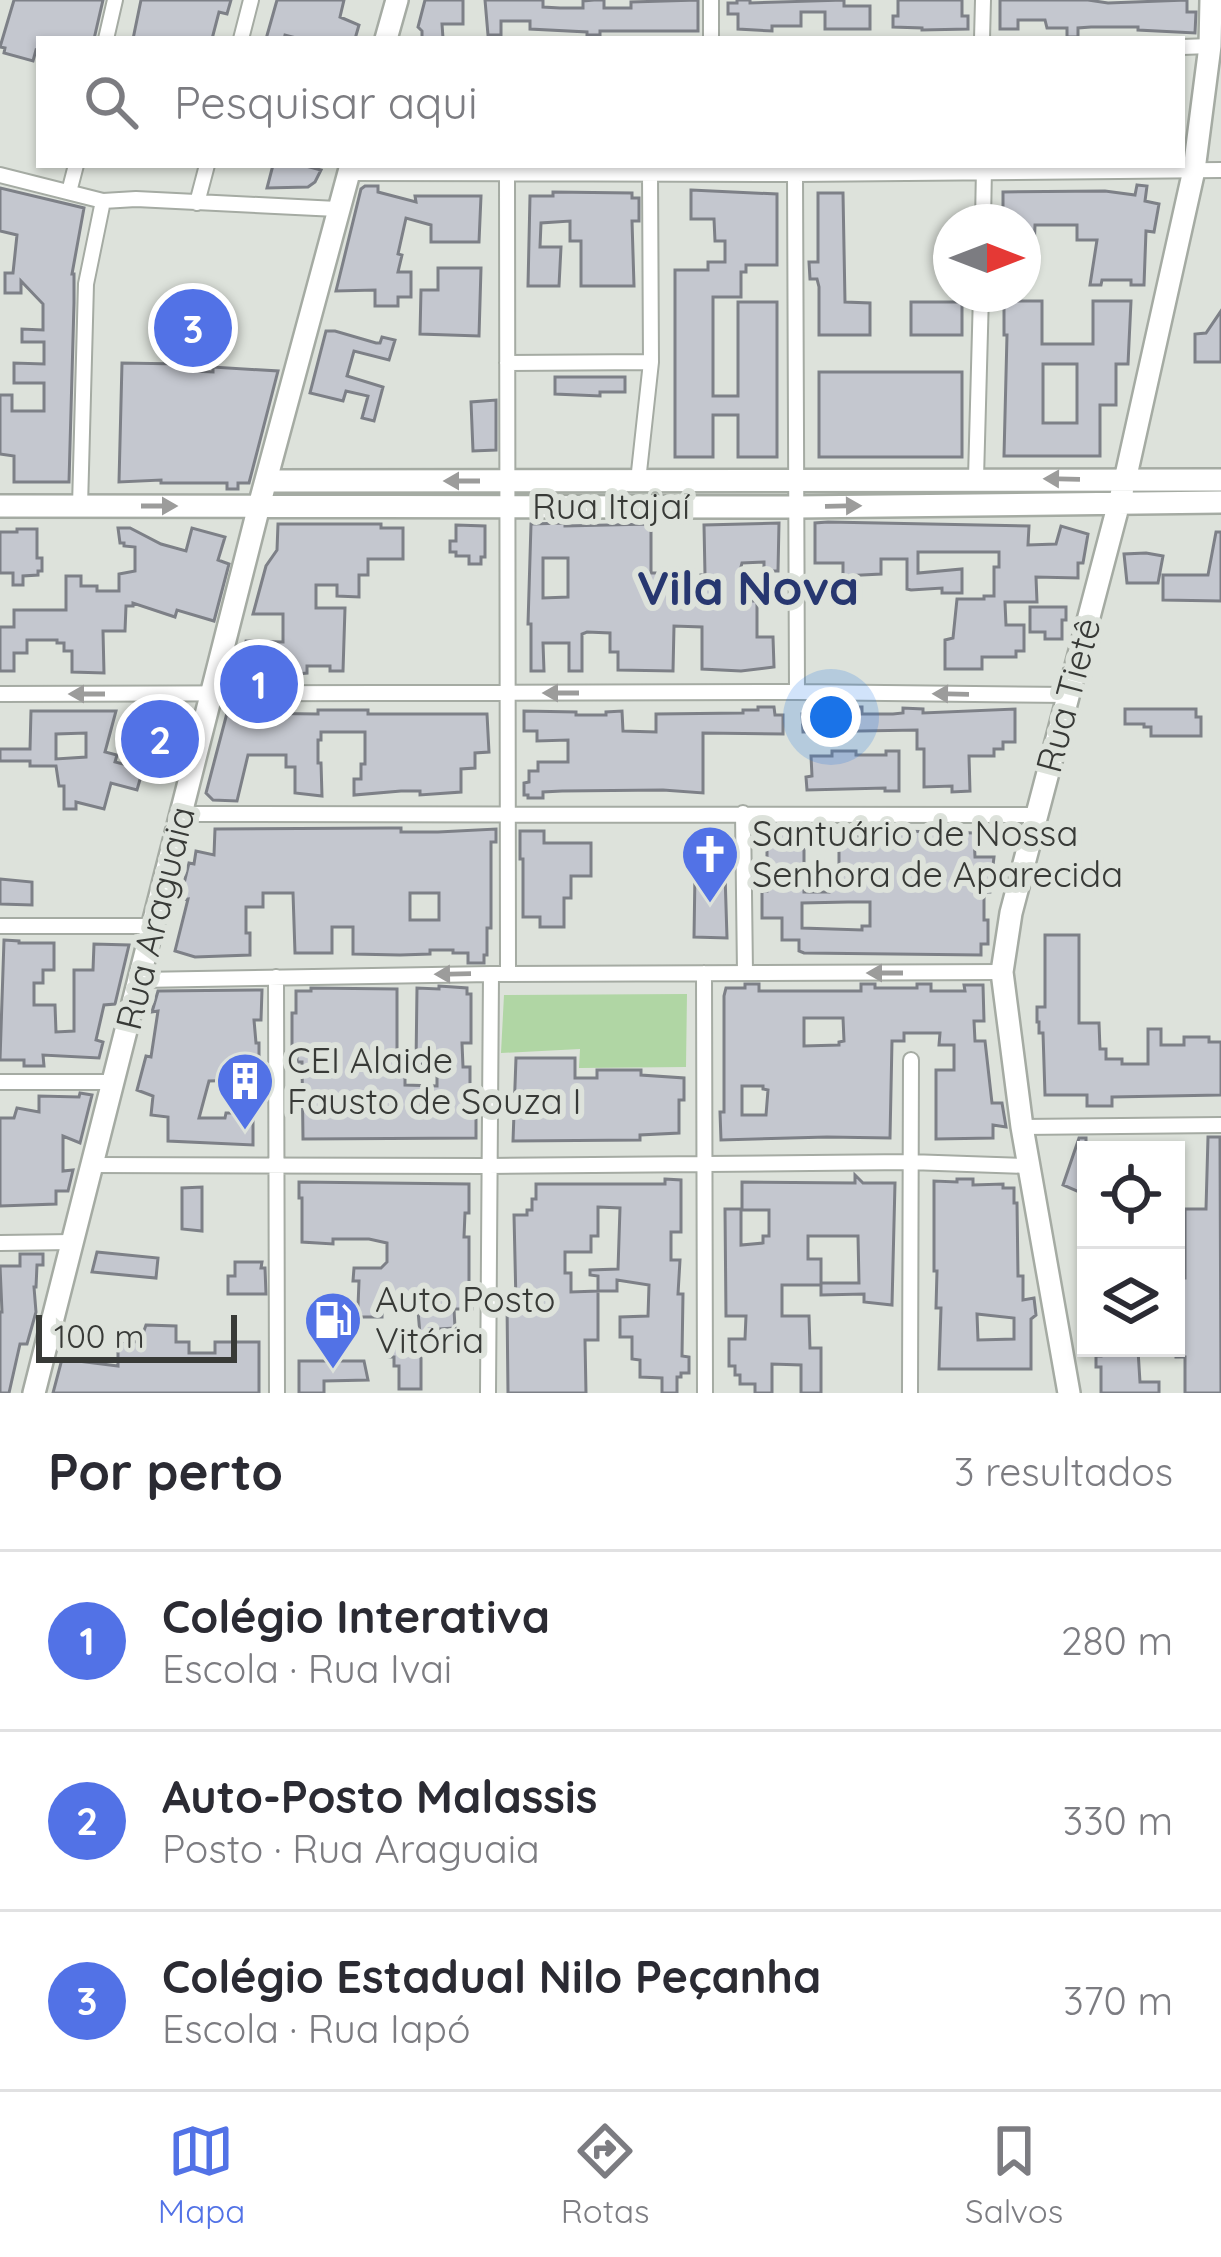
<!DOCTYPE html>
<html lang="pt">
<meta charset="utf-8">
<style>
:root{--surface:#fff;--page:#f2f2f3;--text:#2b2b33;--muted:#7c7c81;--line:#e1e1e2;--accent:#5272e6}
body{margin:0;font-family:Quicksand,sans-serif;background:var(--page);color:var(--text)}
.controls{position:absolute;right:36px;bottom:36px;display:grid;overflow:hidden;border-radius:0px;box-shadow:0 3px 9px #0004}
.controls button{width:108px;height:108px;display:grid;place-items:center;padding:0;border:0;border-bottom:3px solid var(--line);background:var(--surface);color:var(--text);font:60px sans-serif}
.compass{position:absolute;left:933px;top:204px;width:108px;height:108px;border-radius:50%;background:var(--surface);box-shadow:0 3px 9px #0004;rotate:90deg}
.scale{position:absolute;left:36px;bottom:30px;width:201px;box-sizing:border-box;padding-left:12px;border:6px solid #383a37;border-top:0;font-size:33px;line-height:42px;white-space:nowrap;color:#383a37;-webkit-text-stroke:9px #dde2db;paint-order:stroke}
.you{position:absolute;left:831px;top:717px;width:42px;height:42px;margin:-30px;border:9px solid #fff;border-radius:50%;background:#1a73e8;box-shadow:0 0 0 18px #1a73e833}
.badge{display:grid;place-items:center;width:78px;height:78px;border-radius:50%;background:var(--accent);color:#fff;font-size:39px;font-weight:700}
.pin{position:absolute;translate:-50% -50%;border:6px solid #fff;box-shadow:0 3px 12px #0006}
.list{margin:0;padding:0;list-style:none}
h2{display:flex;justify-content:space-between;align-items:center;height:156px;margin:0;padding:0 48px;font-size:51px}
h2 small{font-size:39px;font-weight:400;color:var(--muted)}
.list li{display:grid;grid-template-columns:78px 1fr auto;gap:36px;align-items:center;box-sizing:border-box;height:180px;padding:0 48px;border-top:3px solid var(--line)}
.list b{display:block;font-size:45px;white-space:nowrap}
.list p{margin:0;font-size:39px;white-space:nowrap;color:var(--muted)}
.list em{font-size:39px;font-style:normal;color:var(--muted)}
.icon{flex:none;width:66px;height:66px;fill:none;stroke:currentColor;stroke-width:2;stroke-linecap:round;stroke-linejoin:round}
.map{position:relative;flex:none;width:1221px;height:1393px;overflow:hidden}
.search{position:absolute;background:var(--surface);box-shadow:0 3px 9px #0004;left:36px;right:36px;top:36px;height:132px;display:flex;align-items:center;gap:30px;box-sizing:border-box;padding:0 42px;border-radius:0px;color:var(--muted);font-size:45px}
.sheet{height:696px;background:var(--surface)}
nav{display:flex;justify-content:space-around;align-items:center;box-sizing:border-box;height:168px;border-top:3px solid var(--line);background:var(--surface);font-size:33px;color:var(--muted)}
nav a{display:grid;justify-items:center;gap:6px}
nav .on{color:var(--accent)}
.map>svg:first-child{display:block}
</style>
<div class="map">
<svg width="1221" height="1393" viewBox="0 0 1221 1393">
<rect width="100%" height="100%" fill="#dde2db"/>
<path fill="#b0d6a4" d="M687 994 686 1067 579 1068 580 1049 501 1053 504 995Z"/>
<path fill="#c4c7cf" stroke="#7d8087" stroke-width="3" fill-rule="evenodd" d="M14 0H103L94 39H39V51L36 50 33 61 4 53 5 48 0 47Z
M141 0H231L227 14 219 12 212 39H133Z
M277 0H344L340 17 359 25 355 39H300L285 35 284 39H266Z
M425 0H463V24H442L443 38H422V31L418 27Z
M485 0H543V7L560 8H583V1L594 0H604V8H631V2L698 0V31H600V35H587V32L530 29V21H501V35H488Z
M737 0H750V3L844 0V6H870V29H825V12H801V26H772V31L738 29V14H728V3H737Z
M898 0H962V16H968V29L922 30V28L893 27V16H898Z
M1000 0H1088L1108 3 1187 0V12H1196L1195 33 1138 30V27H1091L1078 28V37H1067V28H1047L1045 20H1018V29H1000Z
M273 165H302L321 170 315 182 308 187 267 188Z
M1137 185 1147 186 1145 201 1159 204 1154 232 1146 231 1144 285H1131V280H1102L1101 285H1090L1097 240H1077V225H1035L1034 252H1023V222H1011V217H1003V192L1105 191 1135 195Z
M365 186H378V192L416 202 415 196H481L479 242H431V225L406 218 398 254 402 255 398 272H411V297H398V306H375V290L336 291 361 189Z
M0 188 84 208 72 274H74V303L69 482H14V456L0 454V395H12V411H44V383H14V363L44 364V342H22V329L43 330V304L21 281V293H5V273H13L17 235 0 231Z
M691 190 777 194V265H746V272H741V297H713V396H738V302H777V457H738V415H713V457H675V270H708V262H725V241H715L714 219H691Z
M553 192 632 193V198H639V221H632L634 286H581V241H570V221L541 223 540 247H561L559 286H528L530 196H553Z
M818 193H843L845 302 870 303V335H819V287L817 279H810L809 262H818Z
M438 268H481L479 336 420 334 421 290H438Z
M1004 301H1042V344H1093V301H1131L1128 364H1116V405H1100V456H1004L1007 335H1004ZM1043 364H1077V423H1043Z
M911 302H962V335H911Z
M1221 311V362H1195V334L1206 333Z
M326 331H335L376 343H380L382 337 395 340 389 360 354 351 347 376 383 387 374 421 362 418 368 396 346 391 343 401 310 393Z
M181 356H193V371L213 372V367L278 371 249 483H238V489H227V483H161V480L119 482 122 363 181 364Z
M819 372H962V457H819Z
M555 377H625V392H600V396L555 394Z
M496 400V450L473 451 471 402Z
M828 522 1029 526 1028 545 1056 544 1061 526 1088 534 1083 563H1078V578L1036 577 1037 602H1005L1006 625H1024V651H1016V657H982V669H945V640L953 638 957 599H984V596H994V567H999V552H918V573L962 569V593H942V588L911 590 907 589V559H881V574L843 576V563H815V523Z
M565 523V526L651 524V573H674V593H701V575H705L704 525 779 523 778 571H764V562L742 563 740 571V601H757V637H773L774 667 741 671 702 669V627L674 626 673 671 618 670V652H610V633L587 632 582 634V671H569V643H543L544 671H531V624H528L531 524ZM543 558H568V597L543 598Z
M278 524H381V528H403V559H368V575H359V597L337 596V585H316V608H345L343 671H330V666H307V673L272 676 273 671 257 670V659H242L246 641 283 642V614H253L266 566 277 550Z
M456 525 485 526V557H481V564H469V556H456V552H450V541H456Z
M118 528H130L161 544 186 551 192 528 225 537 218 560 229 564 214 621 177 610 175 617 133 603V606H126L125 631H103L104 673 72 672V651H64V643H57V640H27V653H14V671H0V627H14V610H66V576H81V586H97V591H119V574L135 571V547L124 546V543H120Z
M17 529H37V558H42V571H38V575L23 576V585H13V573H0V532H17Z
M1216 532H1221V601L1163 600V575H1208Z
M1146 553 1163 556 1158 583H1127L1124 554Z
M1030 607H1066V620H1062V639H1045V632H1030Z
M758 707H774L775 715H783V734L703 733V793L663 790 562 791 543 792V798H528V795H524V783L529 782V771H538V762H568V740L537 741V731H524V711L576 712V715H606V712L622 711 623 731 656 732V714L743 713V710H758Z
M815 707H862V714H893L903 713V708L923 709V713L1015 709V742H1003V749H994V756H969L970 791 952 792V786L924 787V749H917V730L803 732 802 714 815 713Z
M1125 709H1196V717H1201V736H1151V727H1144V724H1125Z
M318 710H368V714H487L489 752 475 753V768L461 769V792L420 795V791H401L354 795V779H361V764H365V732H321V740H318V763H321L322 796 295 793V767H286V755H248L237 801 213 800 206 793 227 713 318 714Z
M31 711H116L105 752 117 755 115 762 143 769 137 790 111 783 104 809 76 802V809H64V786H59L56 766H30V761H0V749H30ZM86 733V757L56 759V734Z
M149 716 182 725 172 758 164 756 162 766 137 759Z
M832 751H856V755H886V751H899V791H885V788L807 790 806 777 812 776 811 756H832Z
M389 828H401V832H438L496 829V842H491V928H487V955H484V963H468V953H453V950H430V954L400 955 353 954V927H332V953H295L293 893H263V907H246V933H250V955L195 957 175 951 188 899 180 900 189 863 194 864 196 851 214 855 215 829ZM410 893H439V920H410Z
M863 830 974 833 975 857H994L990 892H984V920H988V944H981V955L804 953 799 951V940H782V918H762V891H767V833H804V892H829V878L839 879V836H858L863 834ZM848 902H870V926H862V930L802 928V903Z
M520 831H544V843H591V876H571V898H564V927H540V917H523V859H520Z
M695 873 725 874 727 938 694 937Z
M0 879 32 882V905L0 904Z
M1045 935H1079V1023H1099L1100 1049H1106V1059H1122V1064H1148V1029H1161V1045H1184V1037H1209V1042H1221V1095L1112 1097V1106H1087V1095H1045L1043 1033H1039V1022H1037V1007H1045Z
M4 940 19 941V943H54V970H43V983H34V1005H55L56 1032 74 1031V970H93L94 944 129 945 115 1004 104 1005 96 1040 103 1042 99 1058 43 1055 44 1066H24V1060H0Z
M745 984H759V991H861V984H875V988H917V984H931V991H965L964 985H983L984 1021H974L975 1041H985L992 1103H1002L1006 1127 993 1125V1138L936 1139V1070H954V1045H939L940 1033H904V1041H892L890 1138 827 1137 721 1140 720 1112H724V996L726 988H745ZM804 1018H843L844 1041 839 1042V1045L804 1046ZM742 1086H763V1089L768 1090 766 1115H742Z
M439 986 467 988V994H471V1043H462L463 1067H470V1116H476V1138L303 1139 302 1062H297V1053H292V1013H296V991H311V988L397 989V1055H405V1085L437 1086V1064H416L417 988 439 989Z
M262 990 261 1020H254L256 1043H259V1087H243V1080L209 1081 199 1118H225L226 1113H253V1145L168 1141V1117L151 1115 153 1096 137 1090 146 1056 151 1057 158 1011 152 1012 158 991Z
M516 1058H575V1078H597V1070H641V1075L684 1078V1100H679V1133L640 1135V1140L513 1141Z
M80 1093 92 1095 80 1143 63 1136V1171L73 1170 68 1191H56V1204L0 1206V1118H14L17 1108 39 1112V1096L79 1097Z
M1208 1137H1220L1221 1393H1185V1357H1176V1278H1185V1209H1206Z
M1079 1138H1086V1195L1063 1185Z
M855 1175 863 1183H895L892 1305 864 1302V1294L821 1295V1283H859L858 1236H808V1259H821V1285H782V1316H809L810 1348H821V1393H801V1365L772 1364V1393H755V1384H740V1375H735V1366H729V1339H745L746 1316H726L725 1209H741V1245L763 1243V1236H769V1210H742V1182L855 1183Z
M665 1179 681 1180V1232H671V1260H680L678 1294H683L682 1356 689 1357V1373H681V1377H677V1393H662V1378L640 1377V1360L632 1359V1337H620V1317L648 1316 649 1285 617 1280V1291H598V1340H585L586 1393H508L507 1303H516L514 1215H527V1210H532V1199H536V1184H665ZM598 1207 620 1208 618 1269 590 1270V1275L598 1276V1291L571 1292V1273H565V1252H591V1236H598Z
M957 1179H973V1185L1003 1184V1188H1014V1203H1017L1018 1276H1023V1300L1034 1298 1036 1315 1031 1319V1369H939L941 1308H936L937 1271H934V1181L957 1182ZM977 1314 1014 1318V1339L978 1340Z
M299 1182 469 1184V1213H465L464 1237H469V1291H472V1309H454L455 1328 440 1329V1334H420L418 1311H407V1301H382V1317H350V1306H358L359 1281H353L354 1268H381L387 1262V1243L369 1239H333V1244L302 1242V1198H299Z
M202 1187V1231L182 1229V1188Z
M97 1252 158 1258 156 1278 92 1272Z
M20 1254H43V1265H37L36 1287H34L36 1312 27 1344H20L9 1393H0V1312H2L0 1266H20Z
M235 1262H262L261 1268H265L266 1294H228V1276H235Z
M146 1325 176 1326V1342H189V1353H215V1342H259V1393H53L62 1359 118 1366V1341L140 1342Z
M389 1341H421V1389H399V1366H394V1357H389Z
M1101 1350H1138L1140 1382H1159V1393H1101V1367H1096V1356H1101Z
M299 1361H364L368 1380 324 1381V1393H299Z"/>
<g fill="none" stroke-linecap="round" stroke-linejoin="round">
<defs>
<path id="street" d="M106 39 115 0
M241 39 251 0
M711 39V0
M982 39 983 0
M1182 47 1210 46
M349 173 795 174 1221 170
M507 173 508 974
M795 174 797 692
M0 175 103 201 136 199 337 209
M69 192 76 165
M197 203 207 165
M983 222 984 167
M507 363 651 362
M976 478 981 294
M638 481 651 362 650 173
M80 506 86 284 103 201
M0 694 797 692 1068 695
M743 813 745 973
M181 814 1035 815
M0 926H152
M704 973 705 1393
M276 977 277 1393
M139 980 491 974 1002 972
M0 1082H113
M1022 1127 1221 1125
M92 1165 488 1166 909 1162 1029 1166
M0 1243 72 1242
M488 1393 491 974
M910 1393 911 1060"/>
<path id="secondary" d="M386 39 397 0
M266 481 1221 480
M0 506 797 507 1221 502
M34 1393 259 506 351 165
M1069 1393 1022 1127 1002 972 1011 913 1125 480 1194 170 1210 46 1211 0"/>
</defs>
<use href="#street" stroke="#a5aba3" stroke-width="18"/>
<use href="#secondary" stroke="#a5aba3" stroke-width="26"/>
<use href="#street" stroke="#fff" stroke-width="14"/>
<use href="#secondary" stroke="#fff" stroke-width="21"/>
</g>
<defs><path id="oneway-solid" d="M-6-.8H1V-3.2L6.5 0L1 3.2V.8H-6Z" transform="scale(3)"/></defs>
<g fill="#9c9c9b">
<use href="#oneway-solid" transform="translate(1062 479) rotate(-179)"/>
<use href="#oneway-solid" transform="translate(462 481) rotate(-180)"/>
<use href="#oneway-solid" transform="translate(159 506)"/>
<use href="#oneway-solid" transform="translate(843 506) rotate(-1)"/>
<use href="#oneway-solid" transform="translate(561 693) rotate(180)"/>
<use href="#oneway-solid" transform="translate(87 694) rotate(-180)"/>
<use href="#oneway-solid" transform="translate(951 694) rotate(-179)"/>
<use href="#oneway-solid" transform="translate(885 973) rotate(180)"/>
<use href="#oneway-solid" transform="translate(453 974) rotate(179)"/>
</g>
<defs>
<symbol id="church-pin" viewBox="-11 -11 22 30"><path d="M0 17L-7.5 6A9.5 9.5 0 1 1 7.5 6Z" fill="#5272e6" stroke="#dde2db"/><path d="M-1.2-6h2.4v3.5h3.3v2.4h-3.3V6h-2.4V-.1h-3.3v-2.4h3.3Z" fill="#fff"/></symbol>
<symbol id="building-pin" viewBox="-11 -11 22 30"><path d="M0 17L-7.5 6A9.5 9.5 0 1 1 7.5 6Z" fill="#5272e6" stroke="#dde2db"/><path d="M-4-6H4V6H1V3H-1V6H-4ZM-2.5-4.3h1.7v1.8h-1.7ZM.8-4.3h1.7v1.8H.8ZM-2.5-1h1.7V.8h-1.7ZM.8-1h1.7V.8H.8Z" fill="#fff"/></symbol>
<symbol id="fuel-pin" viewBox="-11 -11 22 30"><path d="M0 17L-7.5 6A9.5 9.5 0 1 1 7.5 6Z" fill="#5272e6" stroke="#dde2db"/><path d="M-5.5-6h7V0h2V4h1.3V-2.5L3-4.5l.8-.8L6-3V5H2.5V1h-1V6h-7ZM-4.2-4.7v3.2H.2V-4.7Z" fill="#fff"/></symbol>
</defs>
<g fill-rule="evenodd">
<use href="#church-pin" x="677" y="821" width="66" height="90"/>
<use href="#building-pin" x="212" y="1048" width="66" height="90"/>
<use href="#fuel-pin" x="300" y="1287" width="66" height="90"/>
</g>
<g text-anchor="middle" stroke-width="12" stroke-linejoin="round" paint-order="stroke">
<g font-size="36" fill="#383a37" stroke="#dde2db">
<text x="611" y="519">Rua Itajaí</text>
<text transform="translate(1068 695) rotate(-75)" y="13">Rua Tietê</text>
<text transform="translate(155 918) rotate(-76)" y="13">Rua Araguaia</text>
</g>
<g font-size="36" fill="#383a37" stroke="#dde2db" text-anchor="start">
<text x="752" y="846">Santuário de Nossa<tspan x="752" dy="41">Senhora de Aparecida</tspan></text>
<text x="287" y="1073">CEI Alaide<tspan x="287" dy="41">Fausto de Souza I</tspan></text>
<text x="375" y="1312">Auto Posto<tspan x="375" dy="41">Vitória</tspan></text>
</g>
<g font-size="48" font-weight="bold" fill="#273770" stroke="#dde2db">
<text x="748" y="605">Vila Nova</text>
</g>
</g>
</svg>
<div class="controls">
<button><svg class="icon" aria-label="locate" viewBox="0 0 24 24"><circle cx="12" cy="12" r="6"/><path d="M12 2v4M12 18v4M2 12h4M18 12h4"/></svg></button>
<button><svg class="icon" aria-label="layers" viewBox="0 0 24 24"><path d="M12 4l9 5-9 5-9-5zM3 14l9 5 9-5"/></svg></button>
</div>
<svg class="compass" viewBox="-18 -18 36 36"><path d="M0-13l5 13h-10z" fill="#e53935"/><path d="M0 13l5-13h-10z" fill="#7c7c81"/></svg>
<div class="scale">100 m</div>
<div class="you"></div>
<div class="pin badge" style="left:259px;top:684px">1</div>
<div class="pin badge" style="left:160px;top:739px">2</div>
<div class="pin badge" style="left:193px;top:328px">3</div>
<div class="search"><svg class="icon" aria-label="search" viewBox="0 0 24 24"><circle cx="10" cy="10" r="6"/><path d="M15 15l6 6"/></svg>Pesquisar aqui</div>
</div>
<section class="sheet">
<h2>Por perto<small>3 resultados</small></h2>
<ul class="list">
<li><span class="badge">1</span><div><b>Colégio Interativa</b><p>Escola · Rua Ivai</p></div><em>280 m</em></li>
<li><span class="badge">2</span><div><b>Auto-Posto Malassis</b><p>Posto · Rua Araguaia</p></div><em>330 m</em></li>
<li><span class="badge">3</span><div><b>Colégio Estadual Nilo Peçanha</b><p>Escola · Rua Iapó</p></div><em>370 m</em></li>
</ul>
</section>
<nav>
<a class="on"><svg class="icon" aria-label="map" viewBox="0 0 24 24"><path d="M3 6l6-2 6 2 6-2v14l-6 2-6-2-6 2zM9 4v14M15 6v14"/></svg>Mapa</a>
<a><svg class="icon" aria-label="directions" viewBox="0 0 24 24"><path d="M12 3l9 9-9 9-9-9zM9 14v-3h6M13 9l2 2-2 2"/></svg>Rotas</a>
<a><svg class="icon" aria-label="saved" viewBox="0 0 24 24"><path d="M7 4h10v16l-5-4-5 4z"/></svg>Salvos</a>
</nav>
